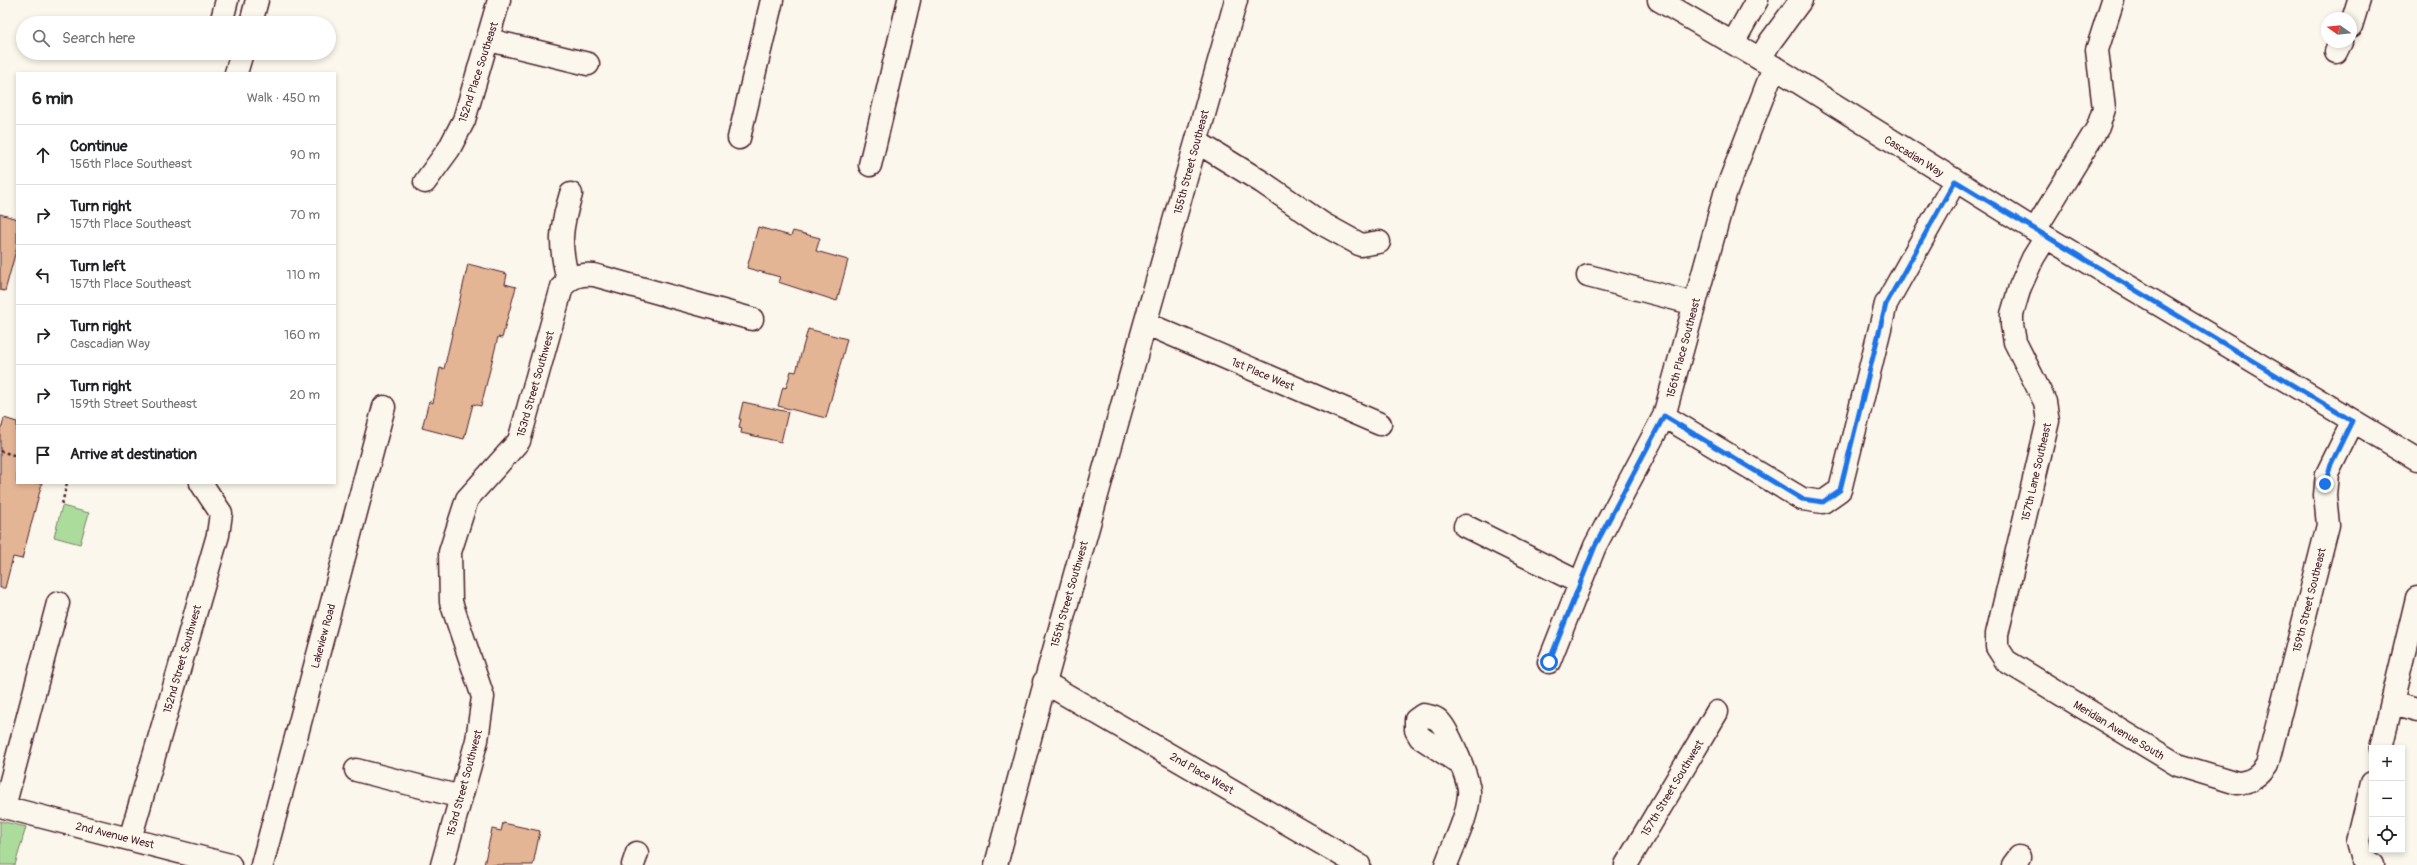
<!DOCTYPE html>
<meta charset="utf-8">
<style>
:root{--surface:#fff;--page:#f2f2f2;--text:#202124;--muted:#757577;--line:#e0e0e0}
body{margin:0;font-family:Pangolin,sans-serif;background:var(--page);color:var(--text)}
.controls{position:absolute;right:12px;bottom:12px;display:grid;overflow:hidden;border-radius:0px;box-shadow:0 2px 6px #0003}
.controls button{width:36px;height:36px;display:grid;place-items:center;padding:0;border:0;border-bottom:1px solid var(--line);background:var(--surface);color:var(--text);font:20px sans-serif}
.compass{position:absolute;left:2321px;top:12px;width:36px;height:36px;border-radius:50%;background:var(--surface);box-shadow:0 2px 6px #0003;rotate:285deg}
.stop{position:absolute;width:12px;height:12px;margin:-9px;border:3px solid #1a73e8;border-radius:50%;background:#fff}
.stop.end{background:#1a73e8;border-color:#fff;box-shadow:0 1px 4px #0008}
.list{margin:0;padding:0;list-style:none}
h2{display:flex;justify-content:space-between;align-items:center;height:52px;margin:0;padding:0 16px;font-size:17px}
h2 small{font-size:13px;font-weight:400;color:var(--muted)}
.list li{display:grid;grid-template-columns:26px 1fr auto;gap:12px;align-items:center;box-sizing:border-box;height:60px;padding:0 16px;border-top:1px solid var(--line)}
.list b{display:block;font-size:15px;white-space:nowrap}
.list p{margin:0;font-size:13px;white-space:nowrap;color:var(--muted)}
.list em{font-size:13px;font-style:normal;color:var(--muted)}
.icon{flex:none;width:22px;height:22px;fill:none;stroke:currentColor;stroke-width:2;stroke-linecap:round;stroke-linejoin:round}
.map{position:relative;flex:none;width:2417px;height:865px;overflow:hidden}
.search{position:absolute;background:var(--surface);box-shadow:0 2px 6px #0003;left:16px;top:16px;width:320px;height:44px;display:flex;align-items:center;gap:10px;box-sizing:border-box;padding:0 14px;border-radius:22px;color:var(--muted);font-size:15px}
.panel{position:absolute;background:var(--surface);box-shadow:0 2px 6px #0003;left:16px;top:72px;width:320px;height:412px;border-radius:0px}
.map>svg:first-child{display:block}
</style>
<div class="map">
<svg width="2417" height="865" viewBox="0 0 2417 865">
<rect width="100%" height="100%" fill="#fbf7ec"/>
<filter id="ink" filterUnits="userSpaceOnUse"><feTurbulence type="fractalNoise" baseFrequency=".025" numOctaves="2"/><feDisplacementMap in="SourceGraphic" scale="8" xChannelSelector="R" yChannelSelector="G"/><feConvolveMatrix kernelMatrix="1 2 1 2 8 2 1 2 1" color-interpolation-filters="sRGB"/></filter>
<g filter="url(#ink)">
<path fill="#acdc9c" stroke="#7b7e64" d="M62 506 89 513 80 544 54 537Z
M0 821 26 827 15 865H0Z"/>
<path fill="#e4b595" stroke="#4a1f2b" d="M0 214 17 219V247L5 291 0 290Z
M758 227 791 236 793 231 820 238 816 251 848 260 837 301 778 282 780 277 747 268Z
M468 264 507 274 505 284 516 287 502 338 498 337 481 406 473 404 464 439 422 428 429 401 433 403 440 368 444 369Z
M808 329 847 339 826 418 778 406 783 387 786 388 791 371 796 372Z
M743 402 788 412 781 442 741 433 742 428 739 427 741 419H739Z
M4 418 17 422V483H42L22 559 13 557 5 588H0V427H2Z
M503 823 540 831 533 865H484L492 829 501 831Z"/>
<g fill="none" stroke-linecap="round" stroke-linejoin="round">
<defs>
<path id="minor" d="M1659 0 1774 67 2046 237 2417 459
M221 23 227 0
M251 23 257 0
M2351 26 2359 0
M489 40 588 64
M1733 43 1757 0
M2336 52 2341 42
M1760 59 1770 42 1801 0
M236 73 242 53
M739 138 772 0
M1197 142 1262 182 1323 224 1361 245 1379 242
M870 165 909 0
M425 182 449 149 464 120 499 0
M2035 230 2098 127 2104 109 2097 50 2113 0
M2046 237 2033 258 2020 287 2012 314V325L2015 342 2045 402 2048 421 1997 634V647L2006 661 2178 765 2237 783C2251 782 2259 777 2267 765L2328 525 2325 495 2327 474 2353 421
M1588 276 1695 304
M568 280C559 244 560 230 571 194
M1147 324 1380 424
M1664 416 1802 499 1823 502 1840 490 1886 304 1955 181
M1465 526 1580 583
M1549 662 1595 546 1664 416 1725 194 1774 67
M1044 682 1359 865
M2392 703 2417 710
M2381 748 2417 598
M356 770 461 797
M2372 783 2358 841 2362 858 2373 865
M0 806 230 865
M4 807 58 603
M130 839 218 535 221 513 201 483
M262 865 384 407
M442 865 477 740 483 697 451 602 450 552 467 499 519 441 562 287C572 276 580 274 594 275L752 319
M633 865 637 853
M996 865C1072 576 1156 288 1236 0
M1446 865C1454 843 1467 819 1469 795 1471 782 1449 732 1440 722 1436 717 1429 716 1423 715L1416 720V730L1420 737 1459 763
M1626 865 1717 712
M2013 865 2019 857"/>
</defs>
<use href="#minor" stroke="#4a1f2b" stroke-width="25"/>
<path stroke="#4a1f2b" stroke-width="2.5" stroke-dasharray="3 3" stroke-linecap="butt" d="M0 451 17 456
M62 504 67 483"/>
<use href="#minor" stroke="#fbf7ec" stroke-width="22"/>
</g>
</g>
<g fill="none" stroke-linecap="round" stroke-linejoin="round" filter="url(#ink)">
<path stroke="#1a73e8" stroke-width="5" d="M1549 662 1595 546 1664 416 1802 499 1823 502 1840 490 1886 304 1955 181 2352 421 2331 464 2325 484"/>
</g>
<g text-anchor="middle" stroke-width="3.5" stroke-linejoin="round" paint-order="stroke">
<g font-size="11" fill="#4a1f2b" stroke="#fbf7ec">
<text transform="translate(478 72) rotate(-72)" y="4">152nd Place Southeast</text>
<text transform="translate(1914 156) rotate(32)" y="4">Cascadian Way</text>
<text transform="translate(1191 162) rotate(-75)" y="4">155th Street Southeast</text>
<text transform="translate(1683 348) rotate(-75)" y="4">156th Place Southeast</text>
<text transform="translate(1263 374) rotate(23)" y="4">1st Place West</text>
<text transform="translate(535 384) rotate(-74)" y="4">153rd Street Southwest</text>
<text transform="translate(2036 472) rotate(-77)" y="4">157th Lane Southeast</text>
<text transform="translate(1069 594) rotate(-74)" y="4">155th Street Southwest</text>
<text transform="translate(2309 600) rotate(-76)" y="4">159th Street Southeast</text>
<text transform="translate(323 636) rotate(-75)" y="4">Lakeview Road</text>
<text transform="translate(182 659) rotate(-74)" y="4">152nd Street Southwest</text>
<text transform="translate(2119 730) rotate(31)" y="4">Meridian Avenue South</text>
<text transform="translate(1202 773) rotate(30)" y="4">2nd Place West</text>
<text transform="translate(464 783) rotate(-75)" y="4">153rd Street Southwest</text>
<text transform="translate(1672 788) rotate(-59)" y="4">157th Street Southwest</text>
<text transform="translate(115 835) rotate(14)" y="4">2nd Avenue West</text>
</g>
</g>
</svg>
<div class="controls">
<button>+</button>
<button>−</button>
<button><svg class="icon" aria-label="locate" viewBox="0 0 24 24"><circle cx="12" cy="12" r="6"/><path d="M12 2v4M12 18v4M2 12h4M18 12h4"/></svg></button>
</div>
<svg class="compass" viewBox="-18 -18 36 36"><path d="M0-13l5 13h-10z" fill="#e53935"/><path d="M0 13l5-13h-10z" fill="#757577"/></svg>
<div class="stop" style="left:1549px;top:662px"></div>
<div class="stop end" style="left:2325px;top:484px"></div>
<div class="search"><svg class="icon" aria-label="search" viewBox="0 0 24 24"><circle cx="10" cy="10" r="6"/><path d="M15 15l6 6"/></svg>Search here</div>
<section class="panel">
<h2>6 min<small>Walk · 450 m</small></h2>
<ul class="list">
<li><svg class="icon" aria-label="ahead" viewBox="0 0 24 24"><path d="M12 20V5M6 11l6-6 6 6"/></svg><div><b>Continue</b><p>156th Place Southeast</p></div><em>90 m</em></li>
<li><svg class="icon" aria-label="right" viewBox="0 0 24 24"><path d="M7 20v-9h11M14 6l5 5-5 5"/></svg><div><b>Turn right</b><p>157th Place Southeast</p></div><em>70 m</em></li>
<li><svg class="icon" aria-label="left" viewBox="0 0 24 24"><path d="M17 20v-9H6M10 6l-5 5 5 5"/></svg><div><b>Turn left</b><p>157th Place Southeast</p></div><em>110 m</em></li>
<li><svg class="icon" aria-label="right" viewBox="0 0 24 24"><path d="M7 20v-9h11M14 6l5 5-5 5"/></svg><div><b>Turn right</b><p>Cascadian Way</p></div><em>160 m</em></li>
<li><svg class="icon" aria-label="right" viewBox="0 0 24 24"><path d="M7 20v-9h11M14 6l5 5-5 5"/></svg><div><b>Turn right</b><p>159th Street Southeast</p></div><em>20 m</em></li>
<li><svg class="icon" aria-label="arrive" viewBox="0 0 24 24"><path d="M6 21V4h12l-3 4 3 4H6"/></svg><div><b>Arrive at destination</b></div></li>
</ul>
</section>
</div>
